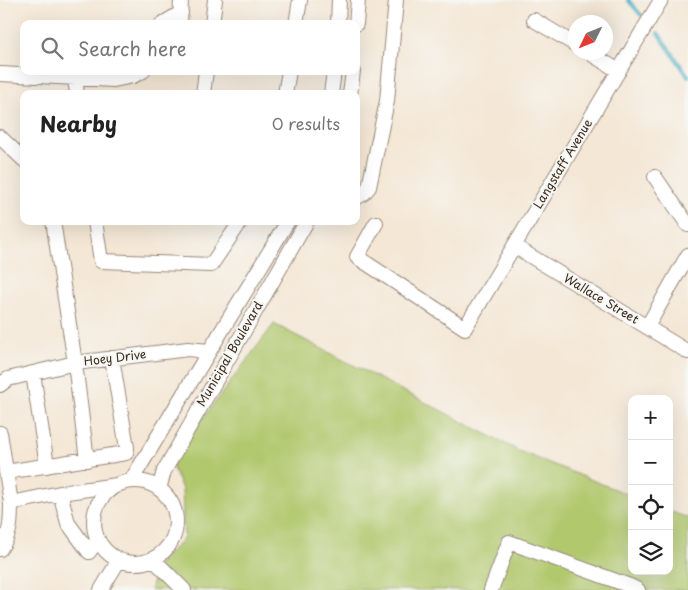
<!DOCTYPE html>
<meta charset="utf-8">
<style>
:root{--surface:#fff;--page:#f2f2f2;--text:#222;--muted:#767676;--line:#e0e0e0}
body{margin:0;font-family:"Playpen Sans",sans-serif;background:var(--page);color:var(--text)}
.controls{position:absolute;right:15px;bottom:15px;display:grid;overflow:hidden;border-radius:10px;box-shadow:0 5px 20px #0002}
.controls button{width:45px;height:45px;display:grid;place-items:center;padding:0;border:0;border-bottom:1px solid var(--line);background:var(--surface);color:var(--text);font:25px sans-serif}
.compass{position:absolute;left:568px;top:15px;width:45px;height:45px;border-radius:50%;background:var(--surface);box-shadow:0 5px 20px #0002;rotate:227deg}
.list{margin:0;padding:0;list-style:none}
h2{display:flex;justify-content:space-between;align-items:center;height:65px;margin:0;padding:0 20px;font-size:21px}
h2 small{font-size:16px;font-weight:400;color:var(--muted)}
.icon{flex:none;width:28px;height:28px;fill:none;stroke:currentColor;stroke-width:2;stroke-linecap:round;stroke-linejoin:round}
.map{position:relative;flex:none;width:688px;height:590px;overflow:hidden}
.search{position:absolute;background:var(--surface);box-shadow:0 5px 20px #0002;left:20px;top:20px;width:340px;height:55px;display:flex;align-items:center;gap:12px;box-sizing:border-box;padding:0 18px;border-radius:10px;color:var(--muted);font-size:19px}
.panel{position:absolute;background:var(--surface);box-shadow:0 5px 20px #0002;left:20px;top:90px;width:340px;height:135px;border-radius:10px}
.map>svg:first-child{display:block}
</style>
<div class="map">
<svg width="688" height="590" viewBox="0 0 688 590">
<rect width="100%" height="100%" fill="#f6f6f2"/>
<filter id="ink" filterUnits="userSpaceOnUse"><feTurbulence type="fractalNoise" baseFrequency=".02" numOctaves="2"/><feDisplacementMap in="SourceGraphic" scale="10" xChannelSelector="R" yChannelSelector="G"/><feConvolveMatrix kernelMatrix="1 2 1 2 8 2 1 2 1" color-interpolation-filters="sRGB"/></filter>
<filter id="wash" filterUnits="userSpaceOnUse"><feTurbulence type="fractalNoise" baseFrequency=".0096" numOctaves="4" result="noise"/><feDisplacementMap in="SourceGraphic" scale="20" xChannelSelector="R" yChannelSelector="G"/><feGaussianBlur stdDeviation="1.12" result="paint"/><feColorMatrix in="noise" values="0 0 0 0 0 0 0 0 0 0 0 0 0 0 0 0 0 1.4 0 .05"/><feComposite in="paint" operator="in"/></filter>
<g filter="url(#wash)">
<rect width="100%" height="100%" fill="#f4e7d5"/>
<path fill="#b1c86d" stroke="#767946" d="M274 324 519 451 632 496V571H669V511L688 518V590H150L157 565 184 538 182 489 170 462Z"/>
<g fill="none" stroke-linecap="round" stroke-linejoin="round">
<path stroke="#41a9c1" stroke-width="4" d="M628 0 641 15
M658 33 688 76"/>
</g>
</g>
<g filter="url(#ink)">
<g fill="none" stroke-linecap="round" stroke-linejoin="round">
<defs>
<path id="minor" d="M534 20 576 45
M162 24 181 13
M180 24 181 0
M212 24 215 0
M296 24 300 0
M338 24 339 0
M356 24 358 0
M588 52 619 71
M0 74 114 80 133 76 143 71
M75 78 77 94
M203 94 206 71
M285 94 289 71
M331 94 334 71
M350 94 353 71
M0 137 24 160
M655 177 688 225
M356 198 364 193 369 187 387 101 396 0
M53 221 75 363 188 349 209 351
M95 221 101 261 211 265 241 221
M376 223 357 257 465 328 661 0
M514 246 688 352
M647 327 688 255
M33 373 47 466
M0 385 8 379 75 363 87 460
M0 433 11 503
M6 472 126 453 127 448 112 358
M131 481 288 221
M94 522a41 41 0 1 1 82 0a41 41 0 1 1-82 0Z
M159 489 164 471 307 221
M60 493 68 523 89 552 98 539
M0 549C11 534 11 521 11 503L60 493 117 485
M153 559 184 590
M101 590 119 560
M491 590 509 542 630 586 638 590"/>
</defs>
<use href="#minor" stroke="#98887a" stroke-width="16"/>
<use href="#minor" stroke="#fff" stroke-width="14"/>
</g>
</g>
<g text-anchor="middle" stroke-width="4" stroke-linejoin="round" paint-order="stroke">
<g font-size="12" fill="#3b2a1e" stroke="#f6f6f2">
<text transform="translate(563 164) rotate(-59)" y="4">Langstaff Avenue</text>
<text transform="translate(601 299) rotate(31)" y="4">Wallace Street</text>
<text transform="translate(230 354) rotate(-60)" y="4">Municipal Boulevard</text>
<text transform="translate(115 358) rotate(-7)" y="4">Hoey Drive</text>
</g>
</g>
</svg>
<div class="controls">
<button>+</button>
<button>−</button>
<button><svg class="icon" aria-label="locate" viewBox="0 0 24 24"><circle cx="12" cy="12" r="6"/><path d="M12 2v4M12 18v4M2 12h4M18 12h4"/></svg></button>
<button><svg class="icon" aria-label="layers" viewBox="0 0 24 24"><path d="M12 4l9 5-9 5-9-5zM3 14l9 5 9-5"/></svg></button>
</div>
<svg class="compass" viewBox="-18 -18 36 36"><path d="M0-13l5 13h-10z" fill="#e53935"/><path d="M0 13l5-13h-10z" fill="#767676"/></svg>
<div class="search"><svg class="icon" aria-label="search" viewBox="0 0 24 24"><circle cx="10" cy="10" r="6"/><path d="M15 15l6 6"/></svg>Search here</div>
<section class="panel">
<h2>Nearby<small>0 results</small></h2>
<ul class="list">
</ul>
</section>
</div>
